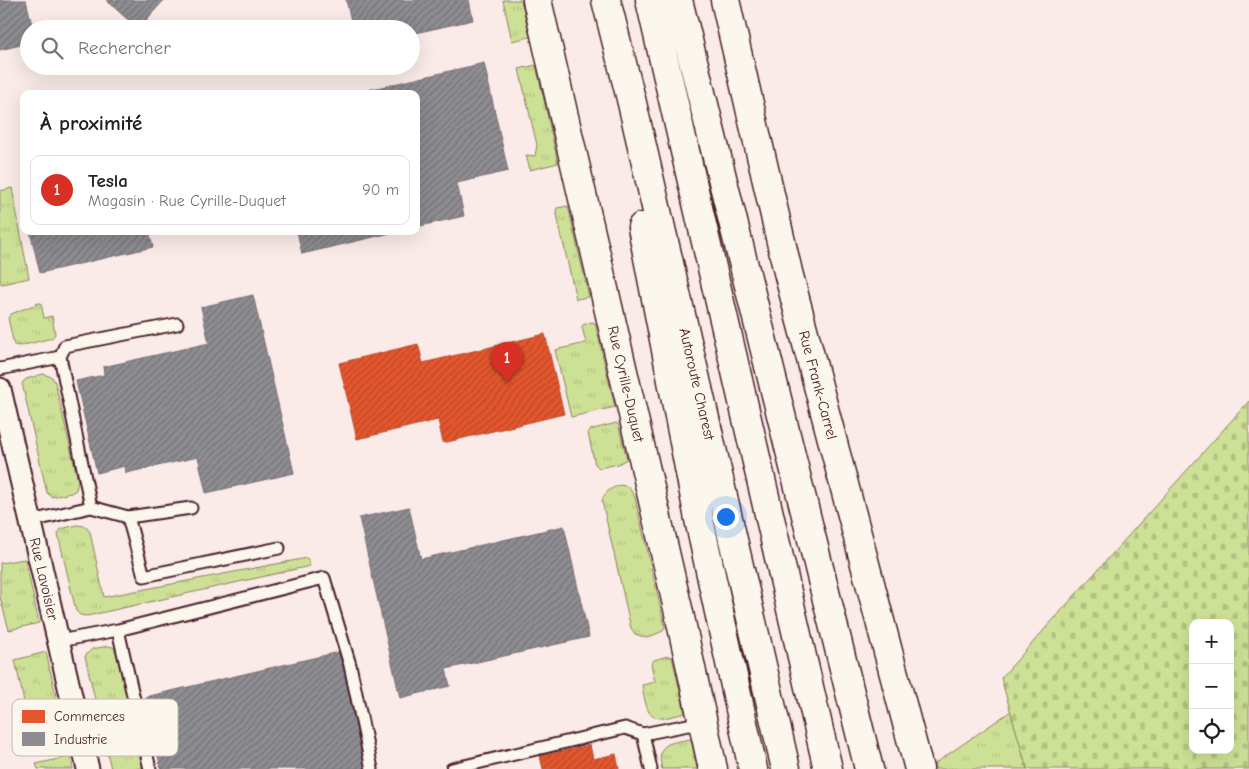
<!DOCTYPE html>
<html lang="fr">
<meta charset="utf-8">
<style>
:root{--surface:#fff;--page:#f2f2f2;--text:#202124;--muted:#757577;--line:#e0e0e0;--accent:#d93025}
body{margin:0;font-family:"Comic Neue",sans-serif;background:var(--page);color:var(--text)}
.controls{position:absolute;right:15px;bottom:15px;display:grid;overflow:hidden;border-radius:10px;box-shadow:0 5px 20px #0002}
.controls button{width:45px;height:45px;display:grid;place-items:center;padding:0;border:0;border-bottom:1px solid var(--line);background:var(--surface);color:var(--text);font:25px sans-serif}
.you{position:absolute;left:725px;top:516px;width:18px;height:18px;margin:-12px;border:4px solid #fff;border-radius:50%;background:#1a73e8;box-shadow:0 0 0 8px #1a73e833}
.badge{display:grid;place-items:center;width:32px;height:32px;border-radius:50%;background:var(--accent);color:#fff;font-size:16px;font-weight:700}
.pin{position:absolute;translate:-50% -41px;filter:drop-shadow(0 1px 2px #0008)}
.pin::after{content:'';position:absolute;top:26px;width:18px;height:15px;background:inherit;clip-path:polygon(0 0,100% 0,50% 100%)}
.list{margin:0;padding:0;list-style:none}
h2{display:flex;justify-content:space-between;align-items:center;height:65px;margin:0;padding:0 20px;font-size:21px}
h2 small{font-size:16px;font-weight:400;color:var(--muted)}
.list li{display:grid;grid-template-columns:32px 1fr auto;gap:15px;align-items:center;box-sizing:border-box;height:70px;margin:0 10px 10px;padding:0 10px;border:1px solid var(--line);border-radius:10px}
.list b{display:block;font-size:19px;white-space:nowrap}
.list p{margin:0;font-size:16px;white-space:nowrap;color:var(--muted)}
.list em{font-size:16px;font-style:normal;color:var(--muted)}
.icon{flex:none;width:28px;height:28px;fill:none;stroke:currentColor;stroke-width:2;stroke-linecap:round;stroke-linejoin:round}
.map{position:relative;flex:none;width:1249px;height:769px;overflow:hidden}
.search{position:absolute;background:var(--surface);box-shadow:0 5px 20px #0002;left:20px;top:20px;width:400px;height:55px;display:flex;align-items:center;gap:12px;box-sizing:border-box;padding:0 18px;border-radius:28px;color:var(--muted);font-size:19px}
.panel{position:absolute;background:var(--surface);box-shadow:0 5px 20px #0002;left:20px;top:90px;width:400px;height:145px;border-radius:10px}
.map>svg:first-child{display:block}
</style>
<div class="map">
<svg width="1249" height="769" viewBox="0 0 1249 769">
<defs>
<pattern id="grass-tufts" width="24" height="20" patternUnits="userSpaceOnUse" patternTransform="scale(1.25)"><rect width="24" height="20" fill="#cde196"/><path d="M3 7l-1-3M5 7V3M7 7l1-3M15 17l-1-3M17 17v-4M19 17l1-3" fill="none" stroke="#b2c181"/></pattern>
<pattern id="cemetery-stones" width="16" height="16" patternUnits="userSpaceOnUse" patternTransform="scale(1.25)"><rect width="16" height="16" fill="#cde196"/><path d="M2 7V4a2 2 0 0 1 4 0v3zM10 15v-3a2 2 0 0 1 4 0v3z" fill="#b2c181"/></pattern>
<pattern id="shops-hatch" width="6" height="6" patternUnits="userSpaceOnUse" patternTransform="scale(1.25)"><rect width="6" height="6" fill="#e4572e"/><path d="M-1 1l2-2M0 6l6-6M5 7l2-2" fill="none" stroke="#bb4727"/></pattern>
<pattern id="industry-hatch" width="6" height="6" patternUnits="userSpaceOnUse" patternTransform="scale(1.25)"><rect width="6" height="6" fill="#8d8d92"/><path d="M-1 1l2-2M0 6l6-6M5 7l2-2" fill="none" stroke="#757377"/></pattern>
</defs>
<rect width="100%" height="100%" fill="#faebe8"/>
<filter id="ink" filterUnits="userSpaceOnUse"><feTurbulence type="fractalNoise" baseFrequency=".02" numOctaves="2"/><feDisplacementMap in="SourceGraphic" scale="10" xChannelSelector="R" yChannelSelector="G"/><feConvolveMatrix kernelMatrix="1 2 1 2 8 2 1 2 1" color-interpolation-filters="sRGB"/></filter>
<g filter="url(#ink)">
<path fill="url(#grass-tufts)" stroke="#8c8060" d="M503 0H521L530 37 512 41Z
M536 65 558 163 530 170 526 155 535 156 537 145 519 69Z
M12 188 29 278 2 284 0 283V191Z
M568 206 589 297 576 299 556 211 557 208Z
M39 303H41L44 318 52 316 55 334 52 338 20 346 14 345 8 318 11 314Z
M592 322 595 323 615 407 571 417 555 350 586 343 582 327 583 325Z
M43 374 52 377 55 382 78 481 76 490 71 493 52 497 47 493 22 383 26 379Z
M616 423 618 424 627 459 618 464 599 468 595 464 588 433 590 430Z
M620 485 629 487 635 498 665 627 663 631 647 638 635 634 631 628 602 501C605 491 610 489 620 485Z
M77 525 85 526 90 532 104 597 307 558 310 566 87 616 80 615 76 611 58 534 61 529Z
M25 559 39 623 9 630 0 597V563Z
M108 646 113 647 116 652 144 769H111L85 656 92 649Z
M46 652 64 731 51 736 48 734 42 712 27 716 15 660Z
M668 656 672 657 685 713C651 722 648 722 642 685L655 682 651 664 654 660Z
M1011 711 1027 769H935L934 764Z
M691 739 697 769H662C655 742 670 743 691 739Z
M68 757 71 758 73 769H38L36 764Z"/>
<path fill="url(#cemetery-stones)" stroke="#8c8060" fill-rule="evenodd" d="M1249 401V769H1027L1001 678ZM1193 623H1230V750H1193Z"/>
<path fill="url(#shops-hatch)" stroke="#b6462d" d="M545 334 564 414 443 443 438 420 357 439 339 363 418 344 423 363Z
M590 745 593 759 616 754 619 769H543L540 756Z"/>
<path fill="url(#industry-hatch)" stroke="#796c73" d="M0 0H26L33 29H29V43L0 50Z
M106 0H164L138 29Z
M346 0H469L473 20 411 34V29H353Z
M484 63 508 171 457 183 464 216 416 227V94H351Z
M30 231H149L153 247 40 273Z
M297 231H399L302 254Z
M253 295 294 473 206 493 198 457 126 473 125 466 97 473 76 381 104 375 103 367 209 343 201 307Z
M409 507 421 559 564 526 589 637 446 669 450 686 400 698 359 518Z
M339 652 366 769H161L145 697Z"/>
<g fill="none" stroke-linecap="round" stroke-linejoin="round">
<defs>
<path id="lane" d="M60 357 65 346 177 324
M0 369 60 357 91 507 31 521
M91 507 128 517 191 508
M128 517 144 576 279 548
M59 641 118 630
M643 734 651 769
M150 769 118 630 324 578 350 665 372 769
M452 769 625 728 643 734 703 722"/>
<path id="street" d="M0 389 88 769"/>
<path id="secondary" d="M537 0 679 613 713 769
M725 0 788 272 919 769"/>
<path id="highway" d="M606 0 632 103 786 769
M650 0 828 769
M678 0 869 769
M642 227 700 524 753 769"/>
</defs>
<use href="#lane" stroke="#4a1f2b" stroke-width="15"/>
<use href="#street" stroke="#4a1f2b" stroke-width="25"/>
<use href="#secondary" stroke="#4a1f2b" stroke-width="31"/>
<use href="#highway" stroke="#4a1f2b" stroke-width="31"/>
<use href="#lane" stroke="#fbf7ec" stroke-width="11"/>
<use href="#street" stroke="#fbf7ec" stroke-width="21"/>
<use href="#secondary" stroke="#fbf7ec" stroke-width="28"/>
<use href="#highway" stroke="#fbf7ec" stroke-width="28"/>
</g>
</g>
<g text-anchor="middle" stroke-width="5" stroke-linejoin="round" paint-order="stroke">
<g font-size="15" fill="#4a1f2b" stroke="#fbf7ec">
<text transform="translate(626 384) rotate(77)" y="5">Rue Cyrille-Duquet</text>
<text transform="translate(697 384) rotate(77)" y="5">Autoroute Charest</text>
<text transform="translate(818 385) rotate(75)" y="5">Rue Frank-Carrel</text>
<text transform="translate(44 579) rotate(77)" y="5">Rue Lavoisier</text>
</g>
</g>
<rect x="12" y="699" width="166" height="57" rx="8" fill="#fbf7ec" stroke="#c6b6b2" stroke-width="1"/>
<rect x="22" y="710" width="23" height="13" fill="#e4572e"/>
<rect x="22" y="732" width="23" height="14" fill="#8d8d92"/>
<g font-size="14" fill="#4a1f2b">
<text x="54" y="721">Commerces</text>
<text x="54" y="744">Industrie</text>
</g>
</svg>
<div class="controls">
<button>+</button>
<button>−</button>
<button><svg class="icon" aria-label="locate" viewBox="0 0 24 24"><circle cx="12" cy="12" r="6"/><path d="M12 2v4M12 18v4M2 12h4M18 12h4"/></svg></button>
</div>
<div class="you"></div>
<div class="pin badge" style="left:507px;top:383px">1</div>
<div class="search"><svg class="icon" aria-label="search" viewBox="0 0 24 24"><circle cx="10" cy="10" r="6"/><path d="M15 15l6 6"/></svg>Rechercher</div>
<section class="panel">
<h2>À proximité<small></small></h2>
<ul class="list">
<li><span class="badge">1</span><div><b>Tesla</b><p>Magasin · Rue Cyrille-Duquet</p></div><em>90 m</em></li>
</ul>
</section>
</div>
